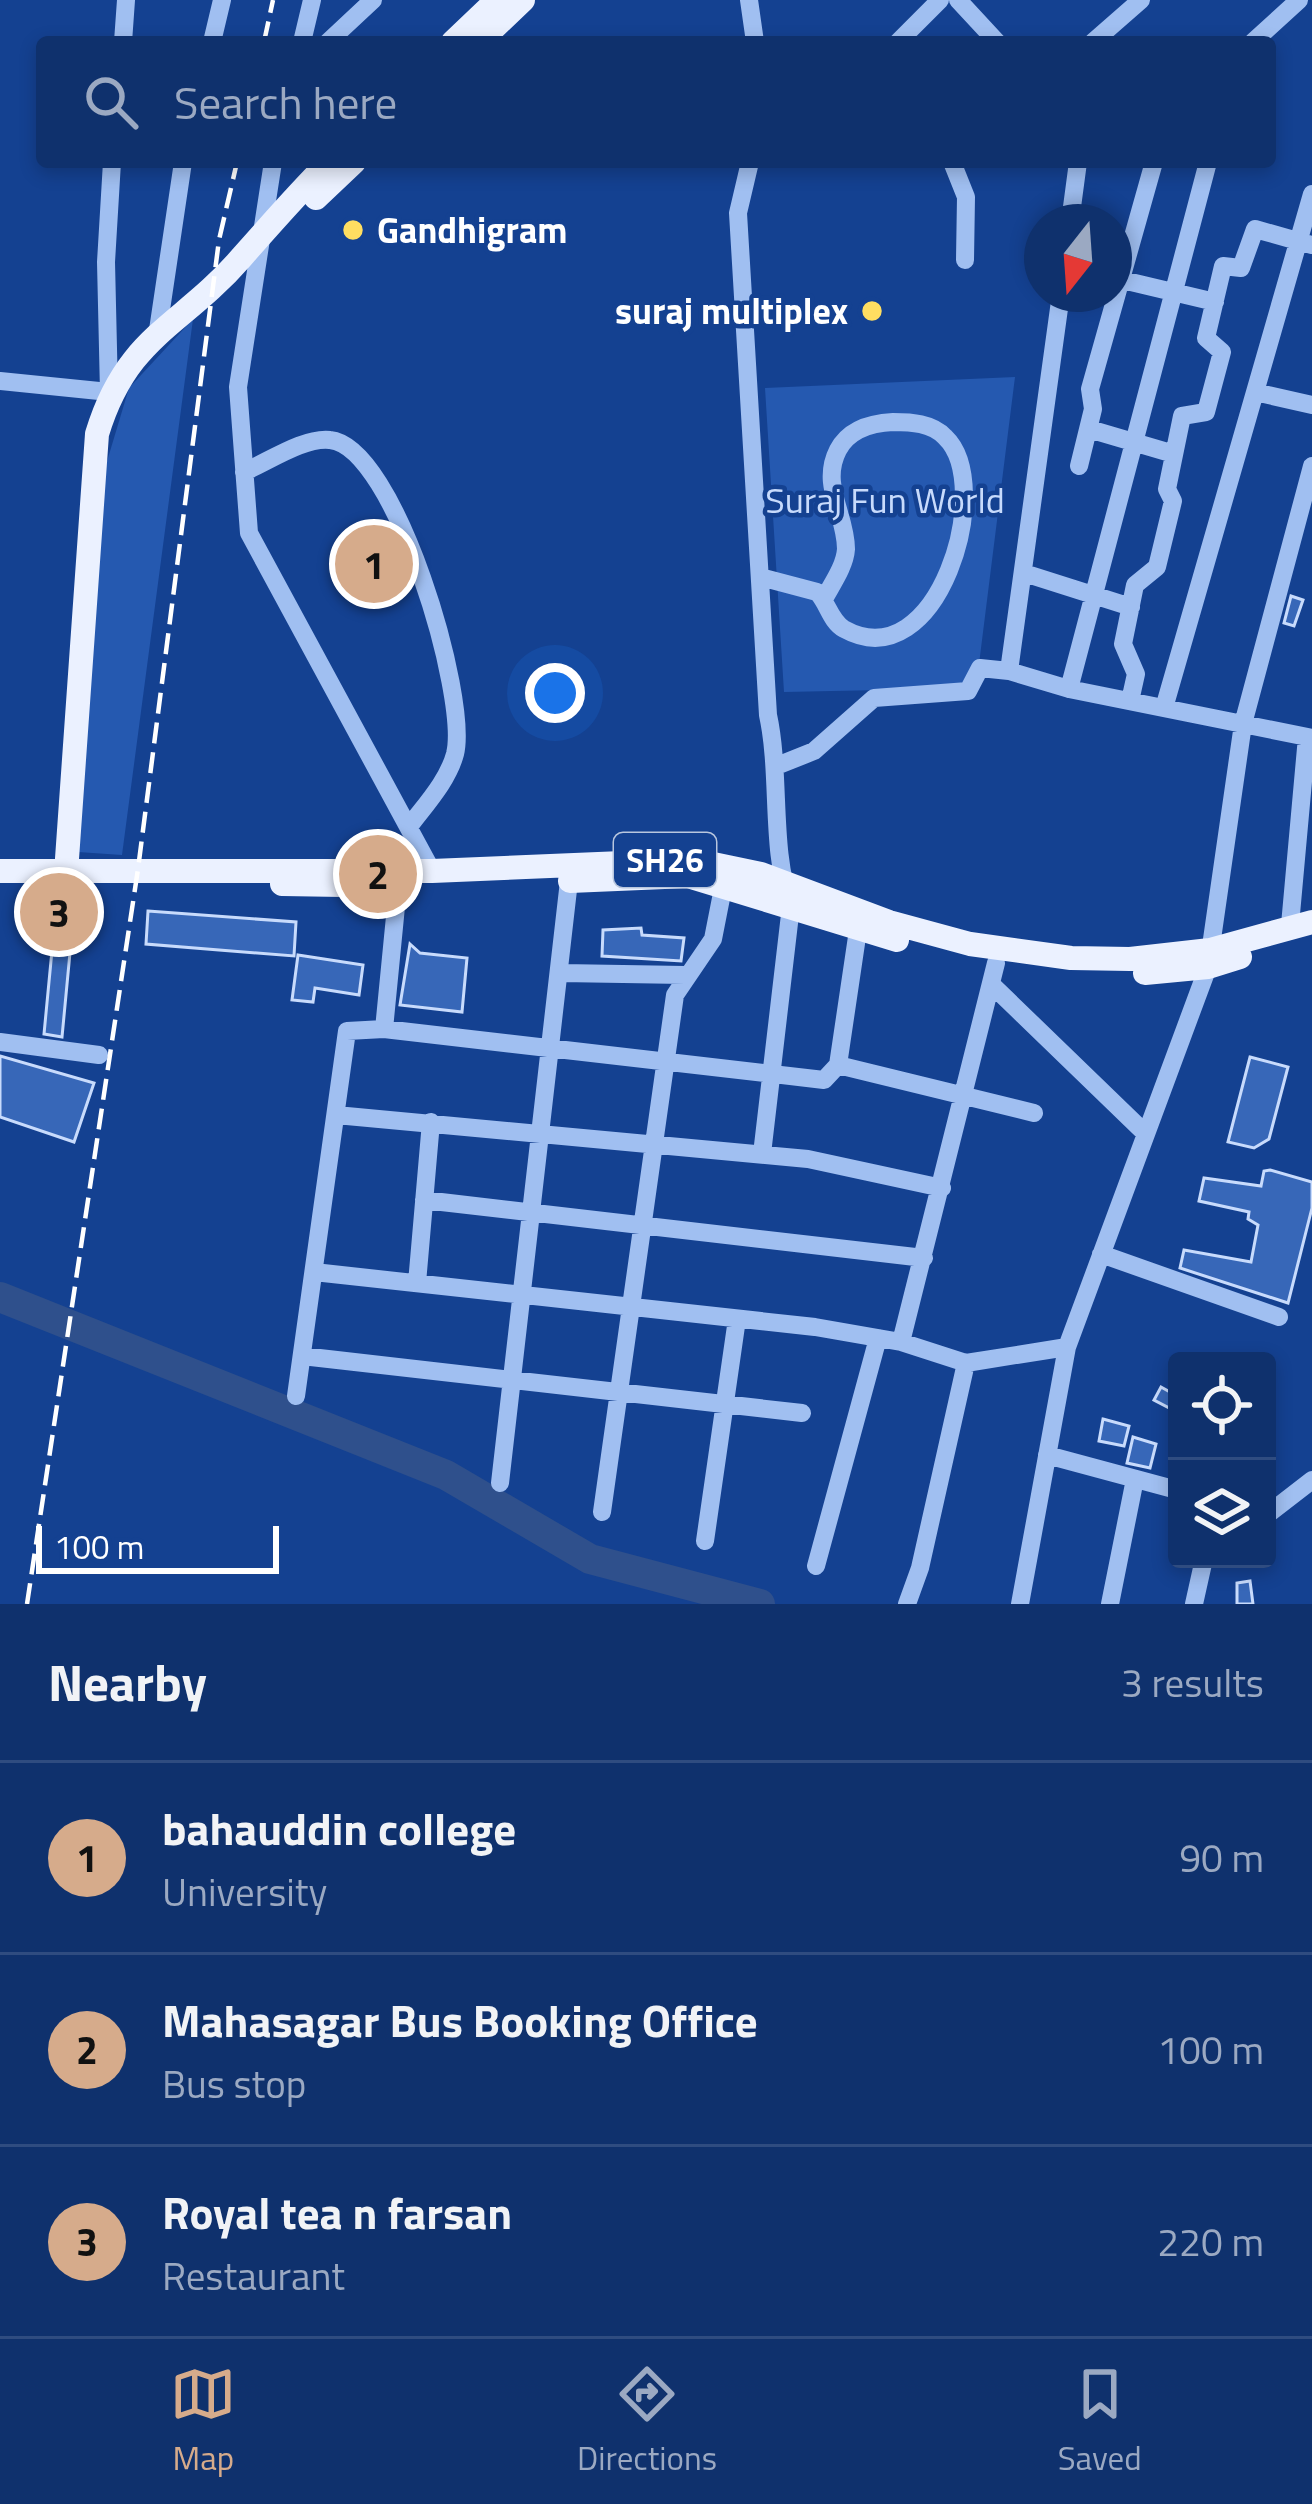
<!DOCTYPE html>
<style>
:root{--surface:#0f316d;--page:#183972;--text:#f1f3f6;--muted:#9ba9c2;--line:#2f4c80;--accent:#d6ab8b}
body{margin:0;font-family:"Titillium Web",sans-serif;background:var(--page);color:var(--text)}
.controls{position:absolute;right:36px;bottom:36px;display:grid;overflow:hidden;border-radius:12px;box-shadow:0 6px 18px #0003}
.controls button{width:108px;height:108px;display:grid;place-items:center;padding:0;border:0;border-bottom:3px solid var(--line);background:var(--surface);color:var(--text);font:60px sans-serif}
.compass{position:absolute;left:1024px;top:204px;width:108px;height:108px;border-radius:50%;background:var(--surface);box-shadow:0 6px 18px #0003;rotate:197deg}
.scale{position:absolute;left:36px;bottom:30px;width:243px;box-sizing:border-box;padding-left:12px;border:6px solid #fff;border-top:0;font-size:33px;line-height:42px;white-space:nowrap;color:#fff;-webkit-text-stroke:9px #144191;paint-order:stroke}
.you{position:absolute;left:555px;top:693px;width:42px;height:42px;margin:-30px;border:9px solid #fff;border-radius:50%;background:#1a73e8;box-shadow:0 0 0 18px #1a73e833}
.badge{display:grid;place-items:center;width:78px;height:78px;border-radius:50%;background:var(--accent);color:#111;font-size:39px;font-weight:700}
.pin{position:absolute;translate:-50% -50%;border:6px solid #fff;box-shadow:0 3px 12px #0006}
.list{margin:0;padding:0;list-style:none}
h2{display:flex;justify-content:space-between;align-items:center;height:156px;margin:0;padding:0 48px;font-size:51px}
h2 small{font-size:39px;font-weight:400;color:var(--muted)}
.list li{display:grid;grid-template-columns:78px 1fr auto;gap:36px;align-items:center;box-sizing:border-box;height:192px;padding:0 48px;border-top:3px solid var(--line)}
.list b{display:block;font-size:45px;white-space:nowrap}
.list p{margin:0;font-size:39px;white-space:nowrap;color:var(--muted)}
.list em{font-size:39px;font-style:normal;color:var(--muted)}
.icon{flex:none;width:66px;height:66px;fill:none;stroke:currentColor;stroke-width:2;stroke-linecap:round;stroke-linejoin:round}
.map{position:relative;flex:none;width:1312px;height:1604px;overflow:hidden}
.search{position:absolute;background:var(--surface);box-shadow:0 6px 18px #0003;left:36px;right:36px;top:36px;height:132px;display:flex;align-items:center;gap:30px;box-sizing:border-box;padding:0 42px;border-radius:12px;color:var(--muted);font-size:45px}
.sheet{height:732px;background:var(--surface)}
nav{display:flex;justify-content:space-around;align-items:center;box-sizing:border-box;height:168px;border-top:3px solid var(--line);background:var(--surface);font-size:33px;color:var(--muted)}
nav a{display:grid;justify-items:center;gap:6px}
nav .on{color:var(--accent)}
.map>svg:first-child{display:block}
</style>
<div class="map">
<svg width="1312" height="1604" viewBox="0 0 1312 1604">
<rect width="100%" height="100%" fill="#144191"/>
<path fill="#2559b0" d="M193 319 122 855 78 852 105 468 129 388Z
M1015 377 976 688 784 692 765 388Z"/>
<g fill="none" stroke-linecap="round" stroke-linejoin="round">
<path stroke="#2f508c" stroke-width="30" d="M0 1297 446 1475 590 1559 760 1604"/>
</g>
<path fill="#3767b8" stroke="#c8dbfc" stroke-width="3" d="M1291 596 1303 600 1294 626 1284 623Z
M148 911 296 922 294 956 146 944Z
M641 928 642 935 684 938 681 961 602 956 603 930Z
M53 940 71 942 62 1037 44 1034Z
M410 944 420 953 467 958 462 1012 400 1005Z
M298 955 363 965 359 995 315 988 313 1002 292 1000Z
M0 1056 94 1083 74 1142 0 1117Z
M1250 1057 1288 1067 1269 1139 1254 1148 1228 1142Z
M1270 1170 1312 1182V1208L1288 1303 1180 1268 1184 1250 1251 1262 1258 1225 1248 1219 1249 1212 1199 1201 1204 1178 1261 1186 1264 1171Z
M1161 1387 1177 1396V1412L1154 1400Z
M1103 1419 1129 1426 1124 1446 1099 1441Z
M1133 1437 1156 1444 1150 1468 1127 1463Z
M1250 1581 1253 1604H1237V1583Z"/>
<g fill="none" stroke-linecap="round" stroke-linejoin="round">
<path stroke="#a0bff1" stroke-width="18" d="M749 0 755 42
M958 0 997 42
M123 42 126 0
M212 42 222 0
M302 42 312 0
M328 42 373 0
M898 42 940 0
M1093 42 1141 0
M1253 42 1299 0
M273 162 238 387 249 533 432 871
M750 162 738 213 768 715C781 775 770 851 791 906L762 1154
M952 162 966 197 965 260
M1070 222 1078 162
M1114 278 1215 302
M1061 294 1009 671 1069 689 1312 738
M158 330 183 162
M0 381 109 392 106 262 112 162
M1255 392 1312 405
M1089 429 1174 454
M1079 466 1093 409 1090 389 1154 162
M244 472C268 462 304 437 330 440 395 446 469 697 455 754 448 780 427 803 411 824
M1024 573 1131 607
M760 577 817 592C828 603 830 621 844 629 938 681 996 485 945 437 932 423 911 422 893 422 872 423 849 429 838 450 820 485 846 514 846 549 845 566 832 584 824 599
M1069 689 1208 162
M1130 701 1136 674 1123 644 1135 585 1157 567 1173 501 1167 489 1182 416 1206 412 1222 352 1206 338 1223 266 1241 268 1255 229 1312 245
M1164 708 1312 194
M779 765 814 751 874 698 968 691 980 668 1009 671
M1290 925 1307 737
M561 973 685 975
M991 984 1146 1134
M384 1029 398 886
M0 1042 99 1055
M838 1065 858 930
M336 1115 808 1159 942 1188
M424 1200 924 1258
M1101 1254 1279 1317
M314 1272 815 1327 901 1342 966 1363 1067 1347
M417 1283 431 1122
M901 1342 996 963
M302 1356 802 1413
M296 1396 347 1031 384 1029 824 1080 838 1065 1034 1113
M1047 1455 1177 1490
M500 1483 569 881
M602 1512 675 995 713 939 724 883
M1267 1515 1312 1480
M705 1541 737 1319
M816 1566 878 1338
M907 1604 920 1568 966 1363
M1020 1604 1067 1347 1208 967 1243 724 1312 466
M1110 1604 1135 1479
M1194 1604 1204 1559"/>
<path stroke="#ebf1ff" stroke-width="24" d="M453 42 497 0
M479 42 523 0
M316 198 354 162
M0 871H432L694 860 761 874 889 922 970 944 1071 958 1130 959 1210 950 1312 922
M570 881 688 876 897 940
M282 884 403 886
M65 887 97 434C127 335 180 328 241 258 270 225 298 193 329 162
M1145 973 1208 967 1240 957"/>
<path stroke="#fff" stroke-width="4.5" stroke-dasharray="21 9" stroke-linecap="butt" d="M264 42 273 0
M27 1604 138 869 219 240 237 162"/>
</g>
<g fill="#ffde61" stroke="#144191" stroke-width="4.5">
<circle cx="353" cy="230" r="12"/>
<circle cx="872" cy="311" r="12"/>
</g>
<g text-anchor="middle" stroke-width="9" stroke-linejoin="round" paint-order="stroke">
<rect fill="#144191" stroke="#b8c6de" stroke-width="3" x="614" y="833" width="102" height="54" rx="9"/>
<g font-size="33" font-weight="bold" fill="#fff">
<text x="665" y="872">SH26</text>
</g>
<g font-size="36" font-weight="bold" fill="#fff" stroke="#144191" text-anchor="start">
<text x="377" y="243">Gandhigram</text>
<text x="848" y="324" text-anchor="end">suraj multiplex</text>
</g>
<g font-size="36" fill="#c8dbfc" stroke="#144191">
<text x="885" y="513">Suraj Fun World</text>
</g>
</g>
</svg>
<div class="controls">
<button><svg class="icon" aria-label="locate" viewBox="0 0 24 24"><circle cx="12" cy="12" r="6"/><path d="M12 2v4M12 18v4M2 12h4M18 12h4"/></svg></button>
<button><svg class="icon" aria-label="layers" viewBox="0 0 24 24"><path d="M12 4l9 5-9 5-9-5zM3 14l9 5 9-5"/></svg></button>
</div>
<svg class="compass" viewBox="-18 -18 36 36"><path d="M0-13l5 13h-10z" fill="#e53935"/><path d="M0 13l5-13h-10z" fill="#9ba9c2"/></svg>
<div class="scale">100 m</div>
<div class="you"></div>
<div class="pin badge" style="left:374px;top:564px">1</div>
<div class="pin badge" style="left:378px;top:874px">2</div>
<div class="pin badge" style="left:59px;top:912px">3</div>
<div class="search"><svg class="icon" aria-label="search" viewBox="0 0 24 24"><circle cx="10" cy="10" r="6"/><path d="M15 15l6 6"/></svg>Search here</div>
</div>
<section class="sheet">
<h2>Nearby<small>3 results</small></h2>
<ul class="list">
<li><span class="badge">1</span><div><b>bahauddin college</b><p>University</p></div><em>90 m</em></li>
<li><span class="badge">2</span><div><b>Mahasagar Bus Booking Office</b><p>Bus stop</p></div><em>100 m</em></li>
<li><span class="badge">3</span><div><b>Royal tea n farsan</b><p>Restaurant</p></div><em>220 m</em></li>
</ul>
</section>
<nav>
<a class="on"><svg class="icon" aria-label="map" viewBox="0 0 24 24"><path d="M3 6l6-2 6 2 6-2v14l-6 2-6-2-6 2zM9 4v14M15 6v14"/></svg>Map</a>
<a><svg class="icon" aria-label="directions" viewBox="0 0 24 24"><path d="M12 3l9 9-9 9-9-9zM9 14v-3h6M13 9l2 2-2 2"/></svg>Directions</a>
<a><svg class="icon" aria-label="saved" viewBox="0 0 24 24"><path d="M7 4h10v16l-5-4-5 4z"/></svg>Saved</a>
</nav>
